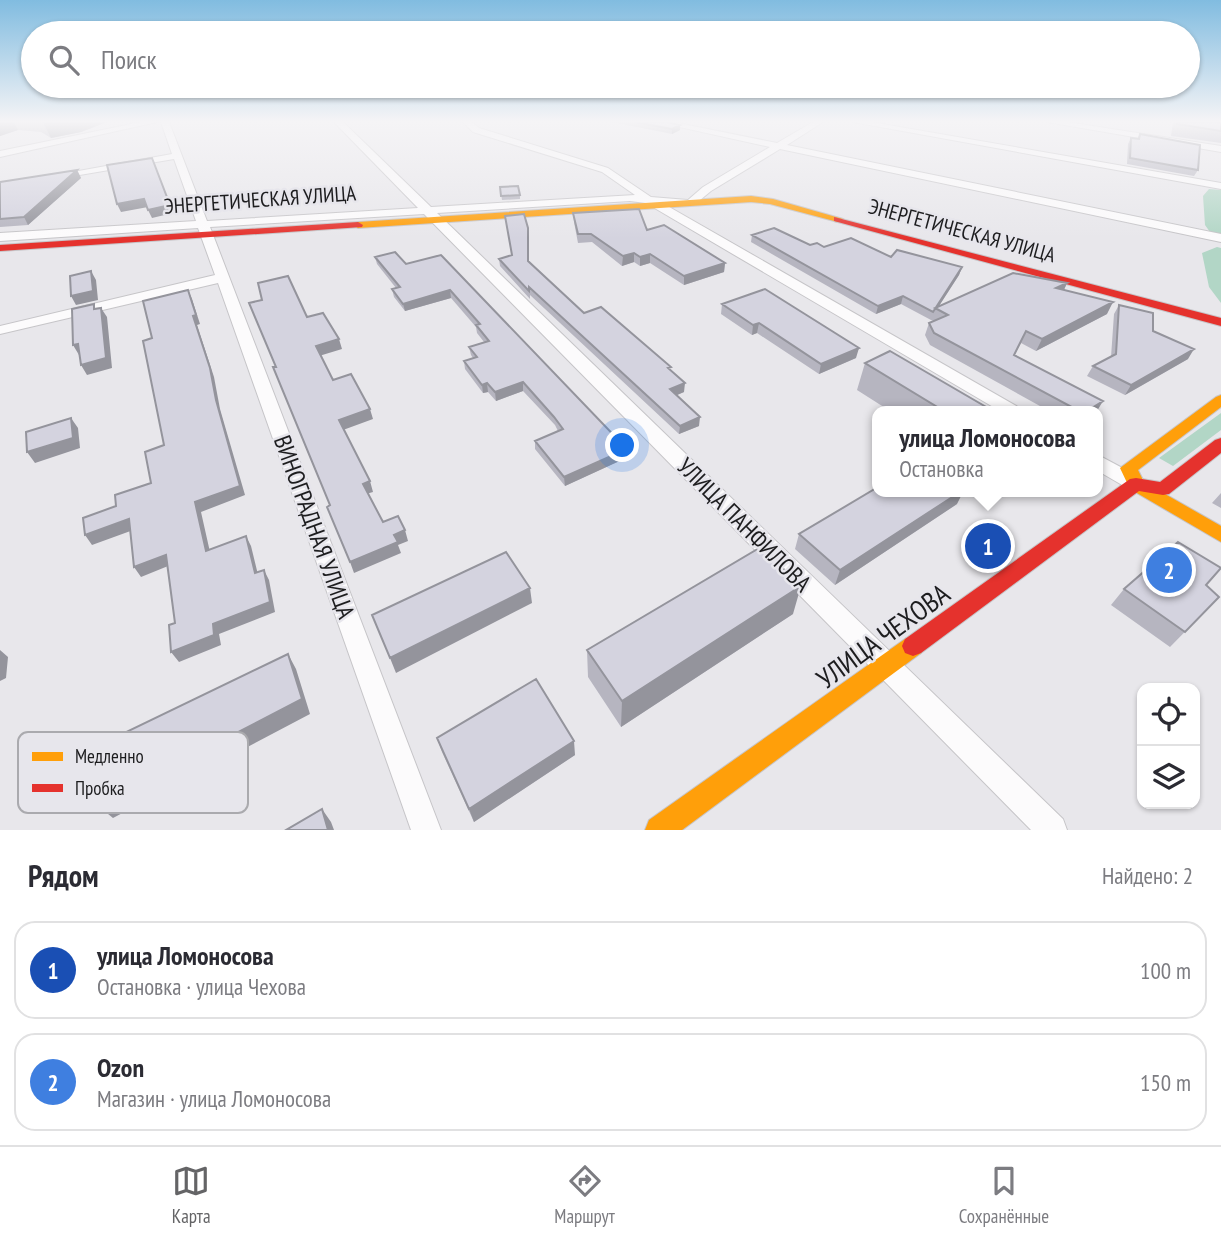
<!DOCTYPE html>
<html lang="ru">
<meta charset="utf-8">
<style>
:root{--surface:#fff;--page:#f2f2f3;--text:#2b2b33;--muted:#7c7c81;--line:#e1e1e2;--accent:#646466}
body{margin:0;font-family:"PT Sans Narrow",sans-serif;background:var(--page);color:var(--text)}
.controls{position:absolute;right:21px;bottom:21px;display:grid;overflow:hidden;border-radius:14px;box-shadow:0 2px 5px #0004}
.controls button{width:63px;height:63px;display:grid;place-items:center;padding:0;border:0;border-bottom:2px solid var(--line);background:var(--surface);color:var(--text);font:35px sans-serif}
.you{position:absolute;left:623px;top:446px;width:24px;height:24px;margin:-18px;border:5px solid #fff;border-radius:50%;background:#1a73e8;box-shadow:0 0 0 10px #1a73e833}
.badge{display:grid;place-items:center;width:46px;height:46px;border-radius:50%;background:var(--accent);color:#fff;font-size:23px;font-weight:700}
.pin{position:absolute;translate:-50% -50%;border:4px solid #fff;box-shadow:0 2px 7px #0006}
.popup{position:absolute;left:872px;top:406px;width:231px;height:91px;box-sizing:border-box;display:grid;place-content:center;border-radius:14px;background:var(--surface);filter:drop-shadow(0 2px 5px #0005);font-size:23px;white-space:nowrap;color:var(--muted)}
.popup b{font-size:26px;color:var(--text)}
.popup::after{content:'';position:absolute;left:50%;top:100%;margin-left:-14px;border:14px solid transparent;border-top-color:var(--surface)}
.list{margin:0;padding:0;list-style:none}
h2{display:flex;justify-content:space-between;align-items:center;height:91px;margin:0;padding:0 28px;font-size:30px}
h2 small{font-size:23px;font-weight:400;color:var(--muted)}
.list li{display:grid;grid-template-columns:46px 1fr auto;gap:21px;align-items:center;box-sizing:border-box;height:98px;margin:0 14px 14px;padding:0 14px;border:2px solid var(--line);border-radius:21px}
.list b{display:block;font-size:26px;white-space:nowrap}
.list p{margin:0;font-size:23px;white-space:nowrap;color:var(--muted)}
.list em{font-size:23px;font-style:normal;color:var(--muted)}
.icon{flex:none;width:38px;height:38px;fill:none;stroke:currentColor;stroke-width:2;stroke-linecap:round;stroke-linejoin:round}
.map{position:relative;flex:none;width:1221px;height:830px;overflow:hidden}
.search{position:absolute;background:var(--surface);box-shadow:0 2px 5px #0004;left:21px;right:21px;top:21px;height:77px;display:flex;align-items:center;gap:18px;box-sizing:border-box;padding:0 24px;border-radius:38px;color:var(--muted);font-size:26px}
.sheet{height:315px;background:var(--surface)}
nav{display:flex;justify-content:space-around;align-items:center;box-sizing:border-box;height:98px;border-top:2px solid var(--line);background:var(--surface);font-size:19px;color:var(--muted)}
nav a{display:grid;justify-items:center;gap:4px}
nav .on{color:var(--accent)}
.map>svg:first-child{display:block}
</style>
<div class="map">
<svg width="1221" height="830" viewBox="0 0 1221 830">
<rect width="100%" height="100%" fill="#e8e7eb"/>
<path fill="#b2d6c6" d="M1209 189 1221 190V235L1210 232 1205 225 1203 196Z
M1217 247 1221 248V303L1209 287 1202 253Z
M1221 413V430L1173 466 1159 458Z"/>
<g fill="none" stroke-linecap="round" stroke-linejoin="round">
<defs>
<path id="street" d="M141 122H157L0 157V151Z
M161 122H169L207 221 418 208 334 122H343L431 207 635 195 602 172 473 132 463 122H472L479 128 608 168 651 197 688 200 703 187 770 147 657 122H673L777 143 813 122H823L787 145 1221 234V242L780 149 711 191 694 205 664 204 1018 407 1021 411H1000L646 203 630 201 437 213 1063 819 1067 830H1031L424 214 210 227 441 830H411L218 283 0 334V326L215 275 198 228 0 241V233L196 221 174 159 56 179 51 176 172 154Z
M853 122H871L1221 183V189Z
M1047 122H1067L1221 146V152Z
M1098 455 1143 479 1146 484 1143 489H1129L1098 471Z"/>
<path id="slow" d="M751 196 773 199 843 219 838 222 770 204 751 202 358 228 353 225 358 222Z
M1221 395V407L1138 470 1144 482 1221 526V542L1130 489 1120 468 1216 397Z
M913 636 921 639 924 646 921 653 682 830H645L649 820 905 639Z"/>
<path id="jam" d="M834 217 1221 318V326L834 221Z
M358 222 363 225 362 227 0 251V245Z
M1221 438V453L1169 494 1163 495 1139 491 921 653 913 656 905 653 902 646 905 639 1130 479 1136 478 1160 482 1215 440Z"/>
</defs>
<use href="#street" stroke="#c6c5c8" stroke-width="2"/>
<use href="#slow" stroke="#c6c5c8" stroke-width="2"/>
<use href="#jam" stroke="#c6c5c8" stroke-width="2"/>
<use href="#street" fill="#fcfbfc" fill-rule="evenodd"/>
<use href="#slow" fill="#ff9f0a" fill-rule="evenodd"/>
<use href="#jam" fill="#e5322d" fill-rule="evenodd"/>
</g>
<path fill="#b6b5c0" d="M0 122H107L81 132 51 138 41 132 18 130 0 136Z
M612 122H667L680 125V130L672 134Z
M1173 122H1221V143L1171 136Z
M1140 134 1198 170 1194 176 1127 164 1128 144 1131 138 1137 139Z
M77 170 81 178 28 225 0 227V182Z
M500 187 520 195V199L502 200Z
M573 213 647 230 725 263 724 272 684 285 650 263 640 266 634 262 622 266 592 242 578 243 574 222Z
M528 228V261L584 313 670 370 684 392 677 395 699 426 679 434 530 295V299L500 266 499 259 511 255Z
M752 235 810 245 962 267 959 275 939 306 1067 283 1064 290 1107 314 1036 351 1021 343 1014 356 1097 411H1049L930 345 925 335 929 323 934 321 931 320 932 317 931 320 901 304 876 314 751 242Z
M441 255 627 449 626 458 565 486 535 449V441L558 431 555 425 523 391 496 401 488 392 483 393 465 369 464 361 473 358 471 355 469 347 484 342 477 333 476 327 451 298 405 311 394 297 392 289 396 288 377 264 375 257 406 264Z
M722 304 856 358 819 374 757 333 752 335 721 314Z
M1119 305 1188 359 1125 395 1087 376 1093 366 1111 357 1114 314Z
M865 363 993 411H890L857 390Z
M1221 493V508L1212 503Z
M957 504 835 585 795 549 799 534Z
M1206 585 1219 597 1170 647 1111 605 1124 589Z
M793 614 621 727 588 677 587 650Z
M437 738 575 755 474 822 442 752Z"/>
<path fill="#94949c" d="M0 122H14L18 130 0 136Z
M43 122H107L81 132 51 138Z
M680 125V130L672 134V129Z
M155 165 173 213 152 218 148 210Z
M77 170 81 178 28 225 24 217Z
M144 199 148 207 121 212 117 204Z
M634 253V262L622 266 623 256Z
M650 254V263L640 266V257Z
M725 263 724 272 684 285V276Z
M962 267 959 275 937 309 936 308Z
M91 271 96 280 98 300 76 305 71 296Z
M1067 283 1062 294 1056 288Z
M188 290 192 299 200 324 197 325 214 377 220 409 245 495 201 512 212 561 206 551 195 502 216 400 193 316Z
M450 290 451 298 405 311 403 304Z
M903 296 901 304 876 314 878 306Z
M1113 302 1107 314 1036 351 1042 339Z
M101 308 107 317 112 368 87 375 81 365Z
M759 323 757 333 752 335 753 325Z
M339 339 342 349 319 356 316 346Z
M78 344 79 355 73 345Z
M859 348 856 358 819 374 821 364Z
M1194 349 1188 359 1125 395 1131 385Z
M523 382V391L496 401 495 392Z
M487 383 488 392 483 393 482 385Z
M685 383 684 392 670 398V389Z
M1103 401 1097 411H1087Z
M370 409 373 419 343 430 339 420Z
M700 417 699 426 679 434 680 426Z
M71 418 78 428 80 448 35 463 27 452Z
M627 449 626 458 565 486 564 477Z
M370 481 373 492 366 494 363 484Z
M960 492H963L957 504 835 585 840 570Z
M129 519 136 529 92 545 85 535Z
M405 530 408 541 398 545 401 553 354 573 350 562 394 535Z
M246 536 251 546 260 583 255 573Z
M166 555 173 564 141 577 134 567Z
M264 570 269 580 275 612 219 634 221 645 179 662 171 652 213 624Z
M801 586 793 614 621 727 622 701Z
M530 588 532 603 396 673 390 658Z
M0 650 8 657 6 678 0 681Z
M288 654 296 669 310 714 113 818 97 805Z
M574 741 575 755 474 822 469 809Z
M322 809 331 822 334 830H328Z"/>
<path fill="#d4d3df" stroke="#94949c" stroke-width="2" d="M635 122H667L680 125 672 129Z
M1177 122H1221V131L1177 124Z
M1140 134 1200 145 1198 170 1130 158 1131 138 1139 139Z
M152 158 170 205 148 210 144 199 117 204 107 165Z
M77 170 24 217 0 219V182Z
M518 186 520 195 501 196 500 187Z
M639 209 647 230 664 225 725 263 684 276 650 254 640 257 634 253 623 256 591 234H578L573 213Z
M524 214 528 228V261L584 313 601 307 671 367 668 368 685 383 670 389 700 417 680 426 529 287V291L499 259 512 255 505 216Z
M774 228 810 245 817 243 824 247 851 238 891 257 897 250 962 267 933 312 903 296 878 306 752 235Z
M395 252 406 264 441 255 627 449 564 477 535 441 563 429 554 417 523 382 495 392 487 383 482 385 464 361 477 357 469 347 489 341 476 325 480 324 450 290 403 304 392 289 400 287 375 257Z
M91 271 93 291 71 296 70 276Z
M1013 273 1067 283 1056 288 1113 302 1042 339 1026 331 1014 355 1103 401 1087 411H1079L934 333 929 323 948 315 935 308Z
M288 276 307 317 323 313 339 339 316 346 333 380 351 374 370 409 339 420 370 481 363 484 383 522 398 516 405 530 394 535 398 542 350 562 327 507 330 505 273 367H276L249 303 262 300 258 283Z
M765 289 859 348 821 364 759 323 753 325 722 304Z
M188 290 196 315 193 316 210 368 216 400 240 486 195 502 206 551 246 536 255 573 264 570 270 602 213 624 214 635 171 652 169 625 175 623 166 555 134 567 129 519 85 535 83 518 116 506 115 495 151 483 145 452 164 445 143 341 152 338 143 301Z
M94 304V309L101 308 106 358 81 365 78 344 73 345 72 309Z
M1119 305 1153 313V331L1194 349 1131 385 1093 366 1116 354Z
M890 351 993 411H944L865 363Z
M71 418 73 438 27 452 26 432Z
M878 487V492H960L840 570 799 534Z
M1178 542 1221 568 1206 585 1219 597 1185 632 1124 589Z
M761 547 801 586 622 701 587 650Z
M506 552 530 588 390 658 372 615Z
M288 654 302 699 97 805 93 748Z
M536 679 574 741 469 809 437 738Z
M322 809 328 830H286Z"/>
<linearGradient id="sky" x2="0" y2="1"><stop stop-color="#81bce0"/><stop offset="0.51" stop-color="#f5f4f6"/><stop offset="1" stop-color="#f5f4f6" stop-opacity="0"/></linearGradient>
<rect width="1221" height="238" fill="url(#sky)"/>
<g text-anchor="middle" stroke-width="5" stroke-linejoin="round" paint-order="stroke">
<g font-size="21" fill="#1d1d1f" stroke="#e7e6ec">
<text transform="translate(260 200) rotate(-4)" y="7">ЭНЕРГЕТИЧЕСКАЯ УЛИЦА</text>
<text transform="translate(962 231) rotate(15)" y="7">ЭНЕРГЕТИЧЕСКАЯ УЛИЦА</text>
</g>
<g font-size="24" fill="#1d1d1f" stroke="#e7e6ec">
<text transform="translate(744 525) rotate(45)" y="8">УЛИЦА ПАНФИЛОВА</text>
<text transform="translate(314 527) rotate(70)" y="8">ВИНОГРАДНАЯ УЛИЦА</text>
</g>
<g font-size="28" fill="#1d1d1f" stroke="#e7e6ec">
<text transform="translate(883 636) rotate(-36)" y="10">УЛИЦА ЧЕХОВА</text>
</g>
</g>
<rect x="18" y="732" width="230" height="81" rx="10" fill="#e7e6ec" stroke="#aaaaae" stroke-width="2"/>
<rect x="32" y="752" width="31" height="9" fill="#ff9f0a"/>
<rect x="32" y="784" width="31" height="8" fill="#e5322d"/>
<g font-size="19" fill="#1d1d1f">
<text x="75" y="763">Медленно</text>
<text x="75" y="795">Пробка</text>
</g>
</svg>
<div class="controls">
<button><svg class="icon" aria-label="locate" viewBox="0 0 24 24"><circle cx="12" cy="12" r="6"/><path d="M12 2v4M12 18v4M2 12h4M18 12h4"/></svg></button>
<button><svg class="icon" aria-label="layers" viewBox="0 0 24 24"><path d="M12 4l9 5-9 5-9-5zM3 14l9 5 9-5"/></svg></button>
</div>
<div class="you"></div>
<div class="pin badge" style="left:988px;top:546px;background:#1a4fb4">1</div>
<div class="popup"><b>улица Ломоносова</b>Остановка</div>
<div class="pin badge" style="left:1169px;top:570px;background:#3f7fe0">2</div>
<div class="search"><svg class="icon" aria-label="search" viewBox="0 0 24 24"><circle cx="10" cy="10" r="6"/><path d="M15 15l6 6"/></svg>Поиск</div>
</div>
<section class="sheet">
<h2>Рядом<small>Найдено: 2</small></h2>
<ul class="list">
<li><span class="badge" style="background:#1a4fb4">1</span><div><b>улица Ломоносова</b><p>Остановка · улица Чехова</p></div><em>100 m</em></li>
<li><span class="badge" style="background:#3f7fe0">2</span><div><b>Ozon</b><p>Магазин · улица Ломоносова</p></div><em>150 m</em></li>
</ul>
</section>
<nav>
<a class="on"><svg class="icon" aria-label="map" viewBox="0 0 24 24"><path d="M3 6l6-2 6 2 6-2v14l-6 2-6-2-6 2zM9 4v14M15 6v14"/></svg>Карта</a>
<a><svg class="icon" aria-label="directions" viewBox="0 0 24 24"><path d="M12 3l9 9-9 9-9-9zM9 14v-3h6M13 9l2 2-2 2"/></svg>Маршрут</a>
<a><svg class="icon" aria-label="saved" viewBox="0 0 24 24"><path d="M7 4h10v16l-5-4-5 4z"/></svg>Сохранённые</a>
</nav>
